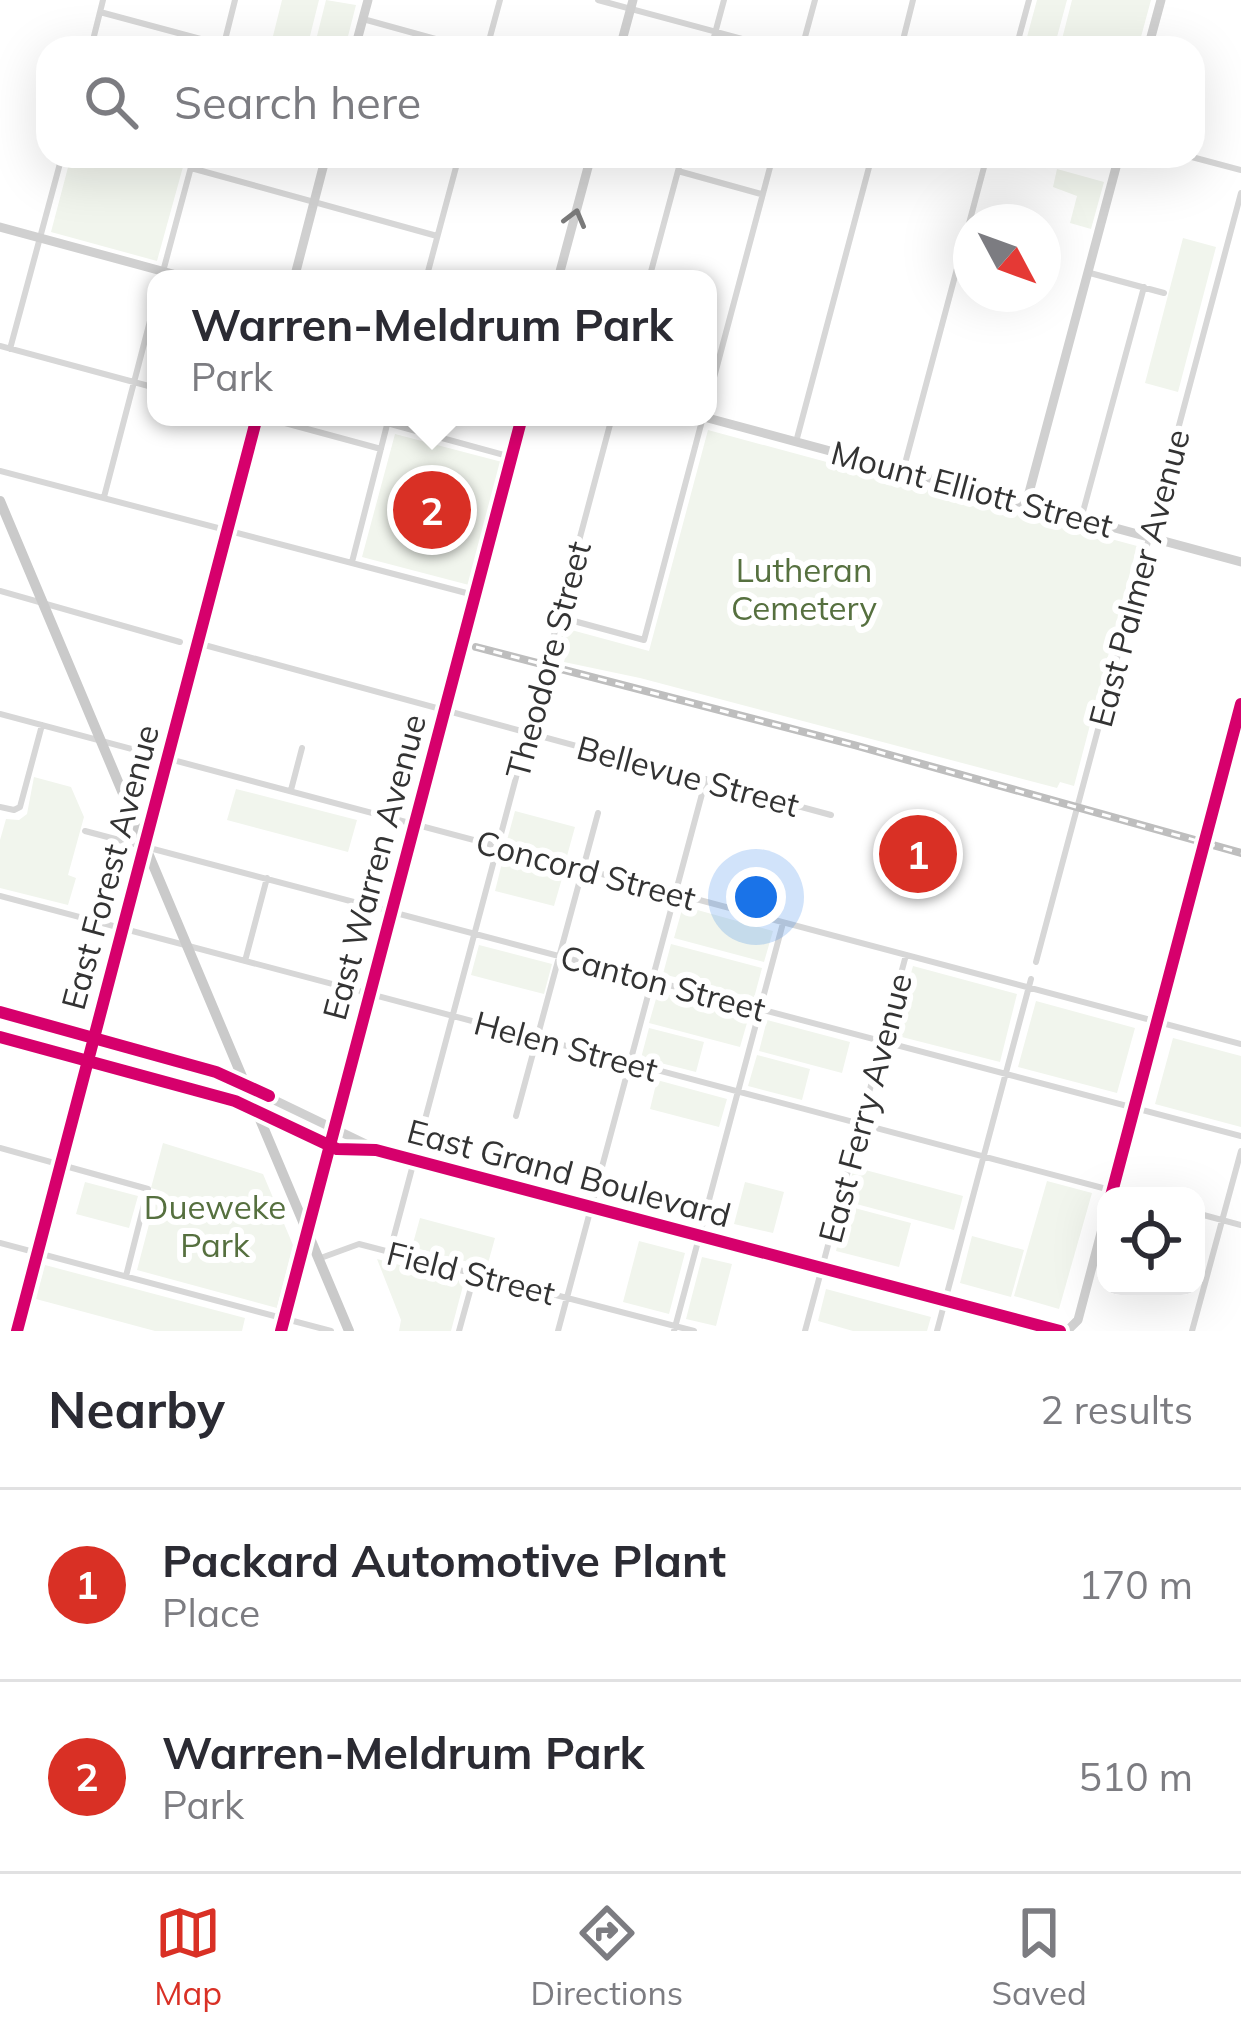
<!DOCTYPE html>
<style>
:root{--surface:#fff;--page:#f7f7f7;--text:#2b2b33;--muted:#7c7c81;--line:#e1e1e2;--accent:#d93025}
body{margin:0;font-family:Mulish,sans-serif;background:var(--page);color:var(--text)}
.controls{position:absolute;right:36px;bottom:36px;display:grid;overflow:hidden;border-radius:24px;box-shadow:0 12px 48px #0002}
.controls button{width:108px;height:108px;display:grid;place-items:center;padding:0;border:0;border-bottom:3px solid var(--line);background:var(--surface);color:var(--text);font:60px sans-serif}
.compass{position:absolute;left:953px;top:204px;width:108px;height:108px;border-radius:50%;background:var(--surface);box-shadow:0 12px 48px #0002;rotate:131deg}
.you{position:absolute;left:756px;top:897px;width:42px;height:42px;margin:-30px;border:9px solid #fff;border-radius:50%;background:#1a73e8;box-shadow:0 0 0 18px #1a73e833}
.badge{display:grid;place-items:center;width:78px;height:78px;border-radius:50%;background:var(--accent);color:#fff;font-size:39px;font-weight:700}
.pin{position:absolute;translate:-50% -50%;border:6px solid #fff;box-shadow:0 3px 12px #0006}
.popup{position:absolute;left:147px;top:270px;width:570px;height:156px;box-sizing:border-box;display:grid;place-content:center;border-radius:24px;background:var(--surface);filter:drop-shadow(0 3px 9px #0005);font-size:39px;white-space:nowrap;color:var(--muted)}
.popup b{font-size:45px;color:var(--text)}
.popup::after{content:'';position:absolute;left:50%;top:100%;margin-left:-24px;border:24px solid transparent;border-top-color:var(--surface)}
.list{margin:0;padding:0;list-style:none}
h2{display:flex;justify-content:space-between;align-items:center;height:156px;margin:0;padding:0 48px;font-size:51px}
h2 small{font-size:39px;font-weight:400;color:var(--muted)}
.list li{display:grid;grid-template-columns:78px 1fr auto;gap:36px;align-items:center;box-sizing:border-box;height:192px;padding:0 48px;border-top:3px solid var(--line)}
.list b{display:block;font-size:45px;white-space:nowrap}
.list p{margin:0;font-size:39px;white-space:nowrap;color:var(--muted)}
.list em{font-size:39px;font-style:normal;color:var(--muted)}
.icon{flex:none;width:66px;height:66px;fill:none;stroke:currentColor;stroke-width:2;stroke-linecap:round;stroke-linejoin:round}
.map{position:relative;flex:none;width:1241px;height:1331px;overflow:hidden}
.search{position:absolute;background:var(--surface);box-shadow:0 12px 48px #0002;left:36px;right:36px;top:36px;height:132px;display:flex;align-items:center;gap:30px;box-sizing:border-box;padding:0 42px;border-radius:36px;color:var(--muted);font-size:45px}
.sheet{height:540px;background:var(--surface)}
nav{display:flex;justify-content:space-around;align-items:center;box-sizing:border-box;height:168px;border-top:3px solid var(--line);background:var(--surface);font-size:33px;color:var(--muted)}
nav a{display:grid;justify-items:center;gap:6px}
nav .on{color:var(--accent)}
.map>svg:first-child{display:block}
</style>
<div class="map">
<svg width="1241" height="1331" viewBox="0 0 1241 1331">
<rect width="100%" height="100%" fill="#fff"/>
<path fill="#f1f5ed" d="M282 0H319L307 48H270Z
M326 0 356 5 345 48H314Z
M1037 0H1067L1054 48H1024Z
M1072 0H1151L1138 48 1060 47Z
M71 156H186L157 261 51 232Z
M1057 169 1104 182 1091 229 1070 223 1077 196 1053 187Z
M1183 238 1216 247 1178 392 1145 383Z
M708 430 1137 546 1074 786 1060 782 1057 788 640 678 564 662 565 658 556 656 564 628 649 651Z
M395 434 502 462 469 585 362 557Z
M34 777 71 787 84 817 68 875 76 878 68 905 0 888V840L6 819 19 820 27 814Z
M236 789 357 820 348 852 227 820Z
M515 811 575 827 567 856 507 840Z
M503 859 563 875 554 906 495 891Z
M683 906 773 931 764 962 674 938Z
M671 944 762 968 754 998 663 974Z
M479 945 552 964 544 994 471 975Z
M913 966 1017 994 1000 1062 894 1035Z
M658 992 749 1016 740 1047 649 1023Z
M1036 1001 1135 1028 1117 1093 1018 1067Z
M767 1020 850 1042 842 1073 759 1051Z
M649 1028 704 1042 696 1072 641 1058Z
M1173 1038 1241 1056V1127L1155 1104Z
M757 1055 810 1069 802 1100 748 1086Z
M657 1080 727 1099 719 1127 650 1109Z
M163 1143 263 1174 293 1245 277 1308 137 1270 158 1190 151 1188Z
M854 1167 963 1196 954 1230 845 1201Z
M1047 1181 1092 1193 1059 1309 1014 1296Z
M85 1182 138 1196 129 1228 76 1214Z
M745 1182 784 1192 773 1233 734 1224Z
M847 1206 911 1223 899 1267 836 1251Z
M420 1218 495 1238 487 1267 412 1247Z
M972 1236 1024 1250 1011 1297 960 1283Z
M639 1241 685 1253 669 1314 623 1302Z
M702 1257 732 1264 716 1326 686 1319Z
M377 1259 464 1282 451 1331H399L401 1320Z
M45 1265 245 1318 242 1331H155L36 1299Z
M826 1289 931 1317 927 1331H853L818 1321Z"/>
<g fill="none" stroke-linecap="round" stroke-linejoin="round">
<path stroke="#d7d7d7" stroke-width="6" d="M598 0 776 48
M100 12 234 48
M363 19 468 48
M91 48 103 0
M223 48 235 0
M487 48 500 0
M494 48H496
M711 48 724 0
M802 48 815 0
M901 48 913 0
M1016 48 1029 0
M1188 156 1241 170
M191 168 437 236
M678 171 761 194
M1090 273 1164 293
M161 279 194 156
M426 279 459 156
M649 279 682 156
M0 346 156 388
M10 349 62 156
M708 400 773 156
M263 417 381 449
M387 423 511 457
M796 442 872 156
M0 471 474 595
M903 471 987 156
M104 497 156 298
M1081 519 1144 287
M352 562 389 417
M0 591 180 642
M559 617 644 640 703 417
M197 643 831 815
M0 714 1241 1044
M291 790 302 748
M0 807 14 810 20 807 42 725
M85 831 1241 1136
M0 896 1133 1196
M245 961 267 878
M1036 962 1241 193
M516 1116 598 813
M0 1148 148 1189 126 1276
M1196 1213 1241 1225
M0 1243 331 1331
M390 1251 612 417
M318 1259 359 1244 694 1331
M459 1331 475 1273
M558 1331 706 779
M674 1331 783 923
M805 1331 906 955
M937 1331 1031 979
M1192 1331 1241 1151"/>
<path stroke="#d0d0d0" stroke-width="9" d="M355 48 368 0
M620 48 633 0
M1148 48 1161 0
M0 227 191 279
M294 279 326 156
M558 279 591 156
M704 417 1241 562
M1026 504 1119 156
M0 1012 216 1072 372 1147
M0 1037 235 1101 337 1149 376 1150 1060 1331
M1111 1196 1241 704
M17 1331 257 417
M281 1331 522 417
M1067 1331 1078 1320 1106 1214"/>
<path stroke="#cacaca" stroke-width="10" d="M0 501 349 1331"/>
<defs>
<path id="rail" d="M476 647 854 745 1241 853"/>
</defs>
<use href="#rail" stroke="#bebebe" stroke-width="8"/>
<use href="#rail" stroke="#fff" stroke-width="3" stroke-dasharray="9" stroke-linecap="butt"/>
<defs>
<path id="cycleway" d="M0 1012 216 1072 269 1096
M0 1037 235 1101 337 1149 376 1150 1060 1331
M1111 1196 1241 704
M17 1331 257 417
M281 1331 522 417"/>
</defs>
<use href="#cycleway" stroke="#fff" stroke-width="20"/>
<use href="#cycleway" stroke="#d6006c" stroke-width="12"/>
</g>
<defs><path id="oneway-chevron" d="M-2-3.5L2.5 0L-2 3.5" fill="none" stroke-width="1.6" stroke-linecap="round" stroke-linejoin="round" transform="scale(3)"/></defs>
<use stroke="#7a7a7a" href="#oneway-chevron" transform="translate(575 218) rotate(-75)"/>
<g text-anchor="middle" stroke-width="12" stroke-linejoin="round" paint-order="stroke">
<g font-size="33" fill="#333" stroke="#fff">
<text transform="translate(972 489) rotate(15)" y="12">Mount Elliott Street</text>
<text transform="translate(1139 578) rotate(-75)" y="12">East Palmer Avenue</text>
<text transform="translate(548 660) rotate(-75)" y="12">Theodore Street</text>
<text transform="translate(688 776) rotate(15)" y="12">Bellevue Street</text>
<text transform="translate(110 867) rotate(-75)" y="12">East Forest Avenue</text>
<text transform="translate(374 867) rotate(-75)" y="12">East Warren Avenue</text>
<text transform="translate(586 870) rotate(15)" y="12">Concord Street</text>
<text transform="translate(663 983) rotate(15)" y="12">Canton Street</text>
<text transform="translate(566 1046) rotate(15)" y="12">Helen Street</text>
<text transform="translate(865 1108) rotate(-75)" y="12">East Ferry Avenue</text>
<text transform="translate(569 1173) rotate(15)" y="12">East Grand Boulevard</text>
<text transform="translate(471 1273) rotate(14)" y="12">Field Street</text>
</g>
<g font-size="33" fill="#56703f" stroke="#fff">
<text x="804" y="582">Lutheran<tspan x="804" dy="38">Cemetery</tspan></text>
<text x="215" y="1219">Dueweke<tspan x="215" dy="38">Park</tspan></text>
</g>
</g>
</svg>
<div class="controls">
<button><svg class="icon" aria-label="locate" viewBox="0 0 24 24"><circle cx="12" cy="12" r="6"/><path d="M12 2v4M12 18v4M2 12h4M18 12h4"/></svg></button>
</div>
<svg class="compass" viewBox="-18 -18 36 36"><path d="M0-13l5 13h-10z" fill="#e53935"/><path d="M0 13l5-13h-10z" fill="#7c7c81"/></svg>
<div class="you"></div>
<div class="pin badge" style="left:918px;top:854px">1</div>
<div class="pin badge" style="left:432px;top:510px">2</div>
<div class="popup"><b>Warren-Meldrum Park</b>Park</div>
<div class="search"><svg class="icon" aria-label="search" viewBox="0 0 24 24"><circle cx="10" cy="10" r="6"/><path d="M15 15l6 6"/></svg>Search here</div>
</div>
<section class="sheet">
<h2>Nearby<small>2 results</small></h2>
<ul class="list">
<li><span class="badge">1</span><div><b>Packard Automotive Plant</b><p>Place</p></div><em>170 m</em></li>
<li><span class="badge">2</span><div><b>Warren-Meldrum Park</b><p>Park</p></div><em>510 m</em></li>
</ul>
</section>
<nav>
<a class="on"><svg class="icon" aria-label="map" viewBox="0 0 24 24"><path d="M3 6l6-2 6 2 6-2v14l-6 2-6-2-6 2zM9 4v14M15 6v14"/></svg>Map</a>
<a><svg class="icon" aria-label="directions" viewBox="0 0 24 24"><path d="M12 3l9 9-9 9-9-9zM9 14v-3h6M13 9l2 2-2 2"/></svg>Directions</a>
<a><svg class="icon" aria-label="saved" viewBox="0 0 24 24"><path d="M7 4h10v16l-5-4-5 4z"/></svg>Saved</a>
</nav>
